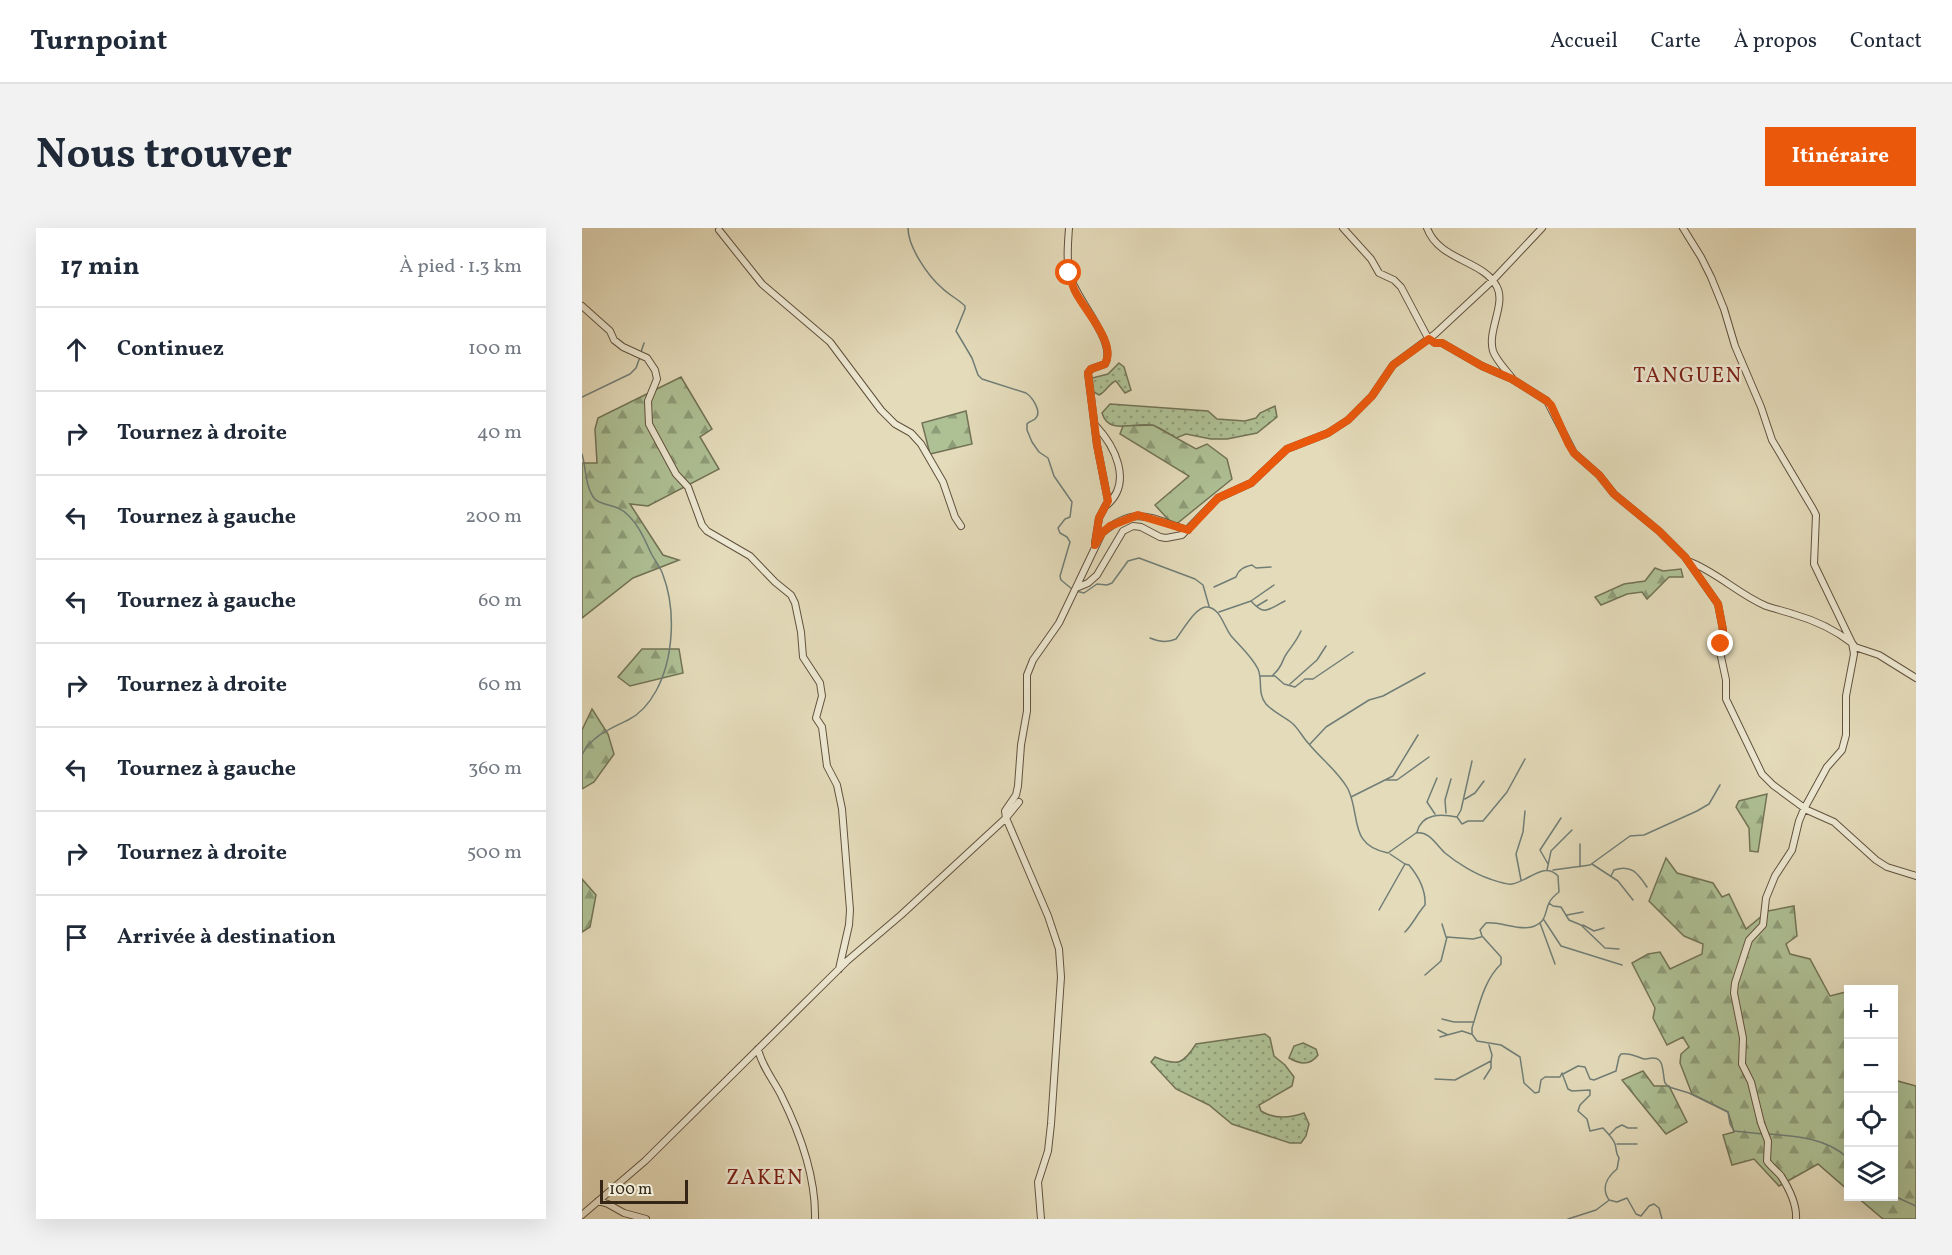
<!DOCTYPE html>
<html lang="fr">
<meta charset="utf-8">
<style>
:root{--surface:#fff;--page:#f2f2f3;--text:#1f2937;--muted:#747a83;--line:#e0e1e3;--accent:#ea580c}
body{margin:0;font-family:Vollkorn,serif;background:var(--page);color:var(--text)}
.controls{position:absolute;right:18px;bottom:18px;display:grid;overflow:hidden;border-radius:0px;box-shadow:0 6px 24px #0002}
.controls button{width:54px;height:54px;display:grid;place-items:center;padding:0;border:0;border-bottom:2px solid var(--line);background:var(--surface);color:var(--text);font:30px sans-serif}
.scale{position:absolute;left:18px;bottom:15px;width:88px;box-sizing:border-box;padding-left:6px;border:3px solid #352516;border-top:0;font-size:16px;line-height:21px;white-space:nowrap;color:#352516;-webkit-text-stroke:4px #ede8d2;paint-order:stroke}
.stop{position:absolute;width:18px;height:18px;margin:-14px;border:4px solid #ea580c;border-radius:50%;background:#fff}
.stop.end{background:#ea580c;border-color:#fff;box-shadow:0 2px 6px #0008}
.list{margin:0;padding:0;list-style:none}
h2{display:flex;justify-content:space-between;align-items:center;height:78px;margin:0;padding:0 24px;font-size:26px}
h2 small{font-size:20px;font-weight:400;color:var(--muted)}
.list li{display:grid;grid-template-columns:39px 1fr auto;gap:18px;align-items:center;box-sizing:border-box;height:84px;padding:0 24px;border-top:2px solid var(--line)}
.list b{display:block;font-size:22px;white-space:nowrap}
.list em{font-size:20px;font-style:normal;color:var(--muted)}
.icon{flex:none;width:33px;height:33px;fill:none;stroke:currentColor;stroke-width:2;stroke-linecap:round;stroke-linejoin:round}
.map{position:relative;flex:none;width:1334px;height:991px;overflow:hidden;border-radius:0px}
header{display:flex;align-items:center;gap:36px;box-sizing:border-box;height:84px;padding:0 30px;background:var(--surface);border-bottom:2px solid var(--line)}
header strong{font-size:28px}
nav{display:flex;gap:33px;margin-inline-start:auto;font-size:21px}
.intro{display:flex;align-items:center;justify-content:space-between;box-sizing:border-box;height:144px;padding:0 36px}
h1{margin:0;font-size:42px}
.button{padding:15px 27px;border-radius:0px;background:var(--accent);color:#fff;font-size:21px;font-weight:700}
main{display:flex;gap:36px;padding:0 36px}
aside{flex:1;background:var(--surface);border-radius:0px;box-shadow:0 6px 24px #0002}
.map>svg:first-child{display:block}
</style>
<header>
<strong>Turnpoint</strong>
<nav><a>Accueil</a><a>Carte</a><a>À propos</a><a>Contact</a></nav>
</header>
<div class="intro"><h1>Nous trouver</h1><a class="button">Itinéraire</a></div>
<main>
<aside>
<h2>17 min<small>À pied · 1.3 km</small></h2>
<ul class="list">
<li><svg class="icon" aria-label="ahead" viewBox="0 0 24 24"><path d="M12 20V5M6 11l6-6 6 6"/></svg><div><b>Continuez</b></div><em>100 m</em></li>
<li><svg class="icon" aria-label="right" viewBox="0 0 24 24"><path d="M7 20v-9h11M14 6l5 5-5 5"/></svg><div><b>Tournez à droite</b></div><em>40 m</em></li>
<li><svg class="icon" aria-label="left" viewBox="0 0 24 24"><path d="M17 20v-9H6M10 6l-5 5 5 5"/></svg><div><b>Tournez à gauche</b></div><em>200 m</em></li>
<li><svg class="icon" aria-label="left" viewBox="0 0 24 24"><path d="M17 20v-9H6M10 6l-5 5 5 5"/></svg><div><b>Tournez à gauche</b></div><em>60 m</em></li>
<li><svg class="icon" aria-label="right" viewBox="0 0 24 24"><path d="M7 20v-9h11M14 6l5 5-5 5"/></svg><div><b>Tournez à droite</b></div><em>60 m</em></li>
<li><svg class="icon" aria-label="left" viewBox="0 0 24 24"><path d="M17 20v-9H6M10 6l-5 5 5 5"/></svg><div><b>Tournez à gauche</b></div><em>360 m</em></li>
<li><svg class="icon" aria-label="right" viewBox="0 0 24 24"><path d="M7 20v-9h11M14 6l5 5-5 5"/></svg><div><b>Tournez à droite</b></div><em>500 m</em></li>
<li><svg class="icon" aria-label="arrive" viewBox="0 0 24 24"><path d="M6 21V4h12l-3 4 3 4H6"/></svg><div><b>Arrivée à destination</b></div></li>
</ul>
</aside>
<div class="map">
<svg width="1334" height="991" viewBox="0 0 1334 991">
<defs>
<pattern id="grass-dots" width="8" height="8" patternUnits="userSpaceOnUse" patternTransform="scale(1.5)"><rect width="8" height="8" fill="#aec195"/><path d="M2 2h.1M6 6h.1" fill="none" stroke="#8e9d79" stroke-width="1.8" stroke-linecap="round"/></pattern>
<pattern id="forest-firs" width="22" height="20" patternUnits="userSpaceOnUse" patternTransform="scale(1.5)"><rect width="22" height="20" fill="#aec195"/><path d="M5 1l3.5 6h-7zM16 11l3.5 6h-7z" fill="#8e9d79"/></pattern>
</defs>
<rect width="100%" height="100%" fill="#e4dbba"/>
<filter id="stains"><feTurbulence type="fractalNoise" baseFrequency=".00333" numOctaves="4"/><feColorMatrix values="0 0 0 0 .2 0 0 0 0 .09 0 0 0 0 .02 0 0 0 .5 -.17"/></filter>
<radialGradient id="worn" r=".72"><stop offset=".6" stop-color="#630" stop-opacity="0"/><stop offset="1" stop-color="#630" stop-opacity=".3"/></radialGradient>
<path fill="url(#grass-dots)" stroke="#727356" stroke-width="1.5" d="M537 135 542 139 549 162 543 165 534 153C527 155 524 164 517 167L510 163V150L526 146Z
M528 176 626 183 635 191 663 193 674 190 678 185 693 178 695 189 675 205 645 211H629L604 206 594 210C587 206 579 200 572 198 555 192 527 209 520 185Z
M683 806 688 810 692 828 703 837 712 849 710 858 677 877 679 883C692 891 708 890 722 885L727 896 724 908 719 915H708L650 896 627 877 594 861 569 834 573 829C595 838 601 837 614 816Z
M721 815 734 821 736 827C728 838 717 836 707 830L712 818Z"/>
<path fill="url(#forest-firs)" stroke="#727356" stroke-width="1.5" d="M99 149 130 201 118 209 137 241 66 278 48 276 81 327 97 332 51 350 0 390V235H15L13 201 16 190Z
M384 183 390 216 348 226 340 195Z
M571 197 614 221 625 216 645 231 650 251 592 298 573 277 607 248 538 206 541 198Z
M1073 340 1081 343 1099 341 1101 349H1087L1065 371 1060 364 1045 366 1019 377 1013 369 1042 356 1063 353Z
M60 421H97L101 445 48 458 36 449Z
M10 481 26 506 32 526 12 554 0 561V502Z
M1185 566 1176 624 1168 623 1167 600 1154 579 1157 573Z
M1084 630 1095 645 1131 655 1140 669 1147 666 1164 701 1186 683 1212 678 1215 708 1204 716 1208 726 1228 731 1248 768 1264 764 1266 769V962L1236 936 1197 958 1172 931 1150 937 1141 907 1152 904 1146 884 1110 866 1098 835 1099 826 1107 819 1101 809 1085 817 1071 790 1073 780 1050 735 1066 726 1078 724 1088 741 1120 726 1121 716 1102 708 1067 673Z
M0 651 14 667 8 699 0 704Z
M1061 843 1072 858H1087L1105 894 1084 906 1040 852Z
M1312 852 1334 858V991H1301L1275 969 1312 968Z"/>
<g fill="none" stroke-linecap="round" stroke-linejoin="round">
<path stroke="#707e77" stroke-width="1.5" d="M326 0C326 19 346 48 360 60 367 67 376 71 383 78V81L374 103 390 130 396 147 400 151 444 165C450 169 461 184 453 191 451 193 447 193 445 196V202L450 214 457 224 466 230 472 248 490 274 488 289 483 291 476 300 478 305 485 309 488 314 478 348 479 352 490 361
M59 124 62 115
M0 169 48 146 54 140 58 129
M0 226C4 239 3 258 12 270 19 279 36 275 47 288 58 299 63 313 70 327 74 334 79 340 81 347 94 381 92 430 74 463 68 474 58 486 46 492 29 500 8 509 0 527
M632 359 654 349C657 341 662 339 670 337L674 340 689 339
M494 363 502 365 515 356 525 357 530 355 546 333 557 330 613 351 621 357 627 378
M669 373 692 357
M675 378 685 372
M637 384 669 373C683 389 686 381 703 373
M568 410C577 414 585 415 594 411 601 402 614 378 625 379 639 380 642 400 650 409 659 419 670 429 676 441 681 452 675 465 684 476 691 484 701 488 710 495 717 501 721 510 727 516 740 532 756 543 766 561 779 588 766 617 806 625L834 605C848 603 854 617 863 625 875 635 893 646 908 651 914 653 925 657 930 656 947 653 962 633 976 648L977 664C973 667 969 671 967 675 964 681 964 688 960 693 946 708 921 693 904 695L898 702 900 708 919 729V736C902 752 897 778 890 800V806L895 813 919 817 938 829 942 855 953 865 957 864 959 852 963 849H978L980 845 986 861 990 863 1008 862V867L998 877 996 883 1005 891 1008 903 1021 900C1025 905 1031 910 1033 916 1035 922 1033 924 1037 930L1035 941C1025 949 1019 960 1027 972L1035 974 1045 970 1054 986 1059 988 1067 978 1072 976 1077 980 1080 991
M691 447C702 437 699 433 705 425 710 418 715 412 719 403
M679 448H693L702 456 713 459 723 451H731L771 424
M708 456 735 432 744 418
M728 516 744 499 787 472 801 468 843 445
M804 552H815L847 529
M769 569 811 548 836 507
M883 571 893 565 902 553
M864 585 863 572 869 551
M853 586 845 574 855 550
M875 589 880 596 886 593H901L925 564 943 531
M835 604C840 585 859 586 875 589L879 582 890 533
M998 616V639
M823 636 827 637C837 649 844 662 843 677 835 686 831 696 823 704
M966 636 958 622 979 590
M1010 636 1036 653 1051 672
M965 642 969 623 990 602
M971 642 1008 637 1048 608 1062 607 1115 583 1127 576 1138 557
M1029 648 1032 642C1050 636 1056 646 1065 659
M939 652 934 626 941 604 943 583
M967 675 971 678 979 679 987 692 999 697 1023 720 1037 721
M797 682 823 636 808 626
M985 687 1001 684
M962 692 979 718 1040 737
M958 695 973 736
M860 696 864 709
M1001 697 1012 703 1022 700
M843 747 859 733 865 709 891 711 899 709
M860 791 872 794H891
M856 802 866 807
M858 809 880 803 889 806
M981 846 996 838 1003 839 1008 851 1012 852 1034 843 1037 829 1039 826C1049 824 1054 829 1062 831 1067 831 1073 828 1077 832 1082 836 1081 849 1083 855L1087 859 1107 865 1146 884 1148 896 1152 903 1181 906
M853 851 873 852 909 833 910 827 907 817
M902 851 909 840V833
M1186 906C1214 908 1244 910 1266 930
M1027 907 1034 900 1040 897 1046 900H1055
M1035 916H1055
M1312 968 1334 978
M986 991 1014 982 1026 973"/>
<defs>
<path id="minor" d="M487 0C486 15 484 33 488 47 493 71 536 114 523 136L509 141 506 145 515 217 526 273 517 290 513 315
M761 0 789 31 797 45 812 52 819 59 846 110 853 115H860L900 138 930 151 965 173 992 225 1017 247 1032 266 1077 303 1103 329 1136 376 1141 402 1138 424 1144 452V471L1180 546 1191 557 1225 582 1252 594 1294 632 1305 639 1334 648
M845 0C857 33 902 32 915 59 924 76 905 103 911 123 914 132 924 142 930 150
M1101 0 1119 29 1129 49 1142 81 1153 118 1179 179 1190 212 1231 281 1234 287 1232 336 1270 415 1273 419 1297 427 1334 450
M137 2 180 56 248 114 299 182 313 196 329 205 339 216 361 254 373 289 379 298
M0 78 28 103 32 112 41 119 65 130 73 142 75 151 66 173 67 196 94 246 106 259 120 297 125 303 137 310 168 328 193 354 209 367 213 375 219 404 221 429 238 455 240 468 234 490 240 499 245 538 255 557 260 581 268 682 267 697 257 741
M513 197C533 218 551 254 525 277
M1106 333C1135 344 1156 366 1184 378 1193 381 1202 383 1211 386 1232 392 1253 402 1270 415L1272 426 1264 468V507L1260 522 1245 539 1222 581 1217 593 1210 622 1193 648 1184 670 1181 697 1167 712 1153 755 1152 765 1161 810 1160 836 1169 854 1179 895 1186 913 1185 933C1188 938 1194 942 1199 948 1206 959 1215 977 1214 991
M494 360 506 355 515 347 541 303 551 298 559 299 578 309 584 310 600 307 636 270 669 255 705 221 746 205 766 192 790 168 811 137 853 106 911 52 960 0
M176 821C180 839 191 851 199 867 218 905 234 948 233 991
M16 973 26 976 42 985 64 991
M0 987 63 933 265 733 319 687 424 590 437 574
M459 991 456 954 466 923 469 896 479 749 477 721 466 688 424 590 423 583 434 567 436 558 439 517 445 483V447L451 432 477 395 520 305C555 276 568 291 606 302"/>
</defs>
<use href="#minor" stroke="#61523f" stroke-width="8"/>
<use href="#minor" stroke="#ede8d2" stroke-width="6"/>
</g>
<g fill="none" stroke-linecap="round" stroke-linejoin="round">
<path stroke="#ea580c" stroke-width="8" d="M487 45C489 51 490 57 493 63 502 82 535 115 523 136L509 141 506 145 515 217 526 273 517 290 513 317 520 305 528 298 556 287 606 302 636 270 669 255 705 221 746 205 766 192 790 168 811 137 847 111 853 115H860L900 138 930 151 965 173 969 177 987 217 992 225 1017 247 1032 266 1077 303 1103 329 1136 376 1141 402 1139 416"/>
</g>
<g text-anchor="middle" stroke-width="5" stroke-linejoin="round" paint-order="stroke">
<g font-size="21" letter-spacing="1.5" fill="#7a1f14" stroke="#ede8d2">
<text x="1106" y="154">TANGUEN</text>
<text x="183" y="956">ZAKEN</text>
</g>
</g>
<rect width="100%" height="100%" filter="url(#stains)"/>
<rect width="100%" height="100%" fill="url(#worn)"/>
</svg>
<div class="controls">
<button>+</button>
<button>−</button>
<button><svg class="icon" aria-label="locate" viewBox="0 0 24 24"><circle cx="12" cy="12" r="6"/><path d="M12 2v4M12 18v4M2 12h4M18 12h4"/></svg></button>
<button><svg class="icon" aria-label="layers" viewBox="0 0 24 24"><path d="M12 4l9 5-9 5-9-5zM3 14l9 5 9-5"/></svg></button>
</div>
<div class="scale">100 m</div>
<div class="stop" style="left:487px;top:45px"></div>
<div class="stop end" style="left:1139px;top:416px"></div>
</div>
</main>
